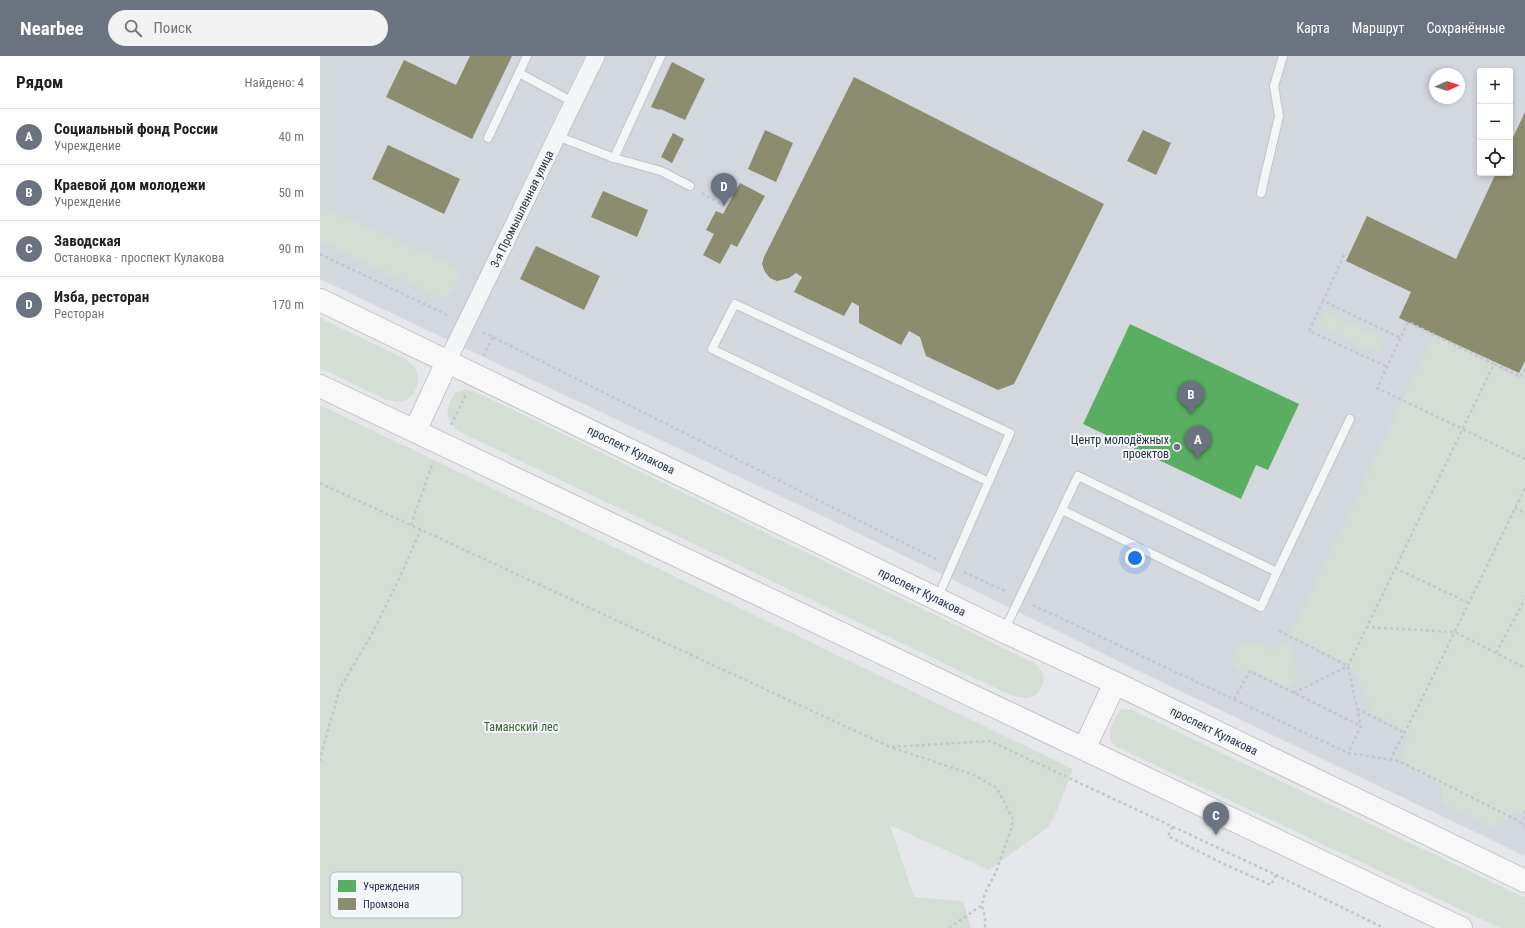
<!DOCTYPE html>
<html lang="ru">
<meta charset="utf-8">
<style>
:root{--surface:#fff;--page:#f2f2f2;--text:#202124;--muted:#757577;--line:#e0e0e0;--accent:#6b7380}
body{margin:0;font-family:"Roboto Condensed",sans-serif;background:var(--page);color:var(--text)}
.controls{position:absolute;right:12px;top:12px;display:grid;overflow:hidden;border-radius:4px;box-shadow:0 2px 6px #0003}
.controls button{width:36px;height:36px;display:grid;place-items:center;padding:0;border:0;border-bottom:1px solid var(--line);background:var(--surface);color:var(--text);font:20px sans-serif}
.compass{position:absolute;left:1109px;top:12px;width:36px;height:36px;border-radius:50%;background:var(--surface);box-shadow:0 2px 6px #0003;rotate:87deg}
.you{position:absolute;left:815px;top:502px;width:14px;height:14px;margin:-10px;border:3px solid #fff;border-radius:50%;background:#1a73e8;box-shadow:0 0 0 6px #1a73e833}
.badge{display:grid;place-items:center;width:26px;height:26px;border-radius:50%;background:var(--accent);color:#fff;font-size:13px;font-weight:700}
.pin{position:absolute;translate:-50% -33px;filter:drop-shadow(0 1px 2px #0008)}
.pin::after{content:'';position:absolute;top:21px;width:14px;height:12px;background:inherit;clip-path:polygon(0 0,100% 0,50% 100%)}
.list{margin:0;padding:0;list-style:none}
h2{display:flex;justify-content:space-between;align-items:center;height:52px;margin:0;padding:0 16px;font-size:17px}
h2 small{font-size:13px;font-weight:400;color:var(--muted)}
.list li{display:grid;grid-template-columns:26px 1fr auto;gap:12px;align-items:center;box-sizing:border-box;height:56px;padding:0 16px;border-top:1px solid var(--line)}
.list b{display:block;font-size:15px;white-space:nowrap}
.list p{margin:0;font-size:13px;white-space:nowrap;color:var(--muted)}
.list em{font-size:13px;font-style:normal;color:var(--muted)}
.icon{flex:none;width:22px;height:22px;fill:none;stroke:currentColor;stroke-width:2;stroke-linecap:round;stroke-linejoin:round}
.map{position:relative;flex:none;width:1205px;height:872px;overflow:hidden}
header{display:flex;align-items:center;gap:24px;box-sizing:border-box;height:56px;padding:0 20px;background:var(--accent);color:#fff}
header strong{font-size:19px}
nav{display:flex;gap:22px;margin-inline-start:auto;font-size:14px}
.search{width:280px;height:36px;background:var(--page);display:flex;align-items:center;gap:10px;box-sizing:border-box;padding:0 14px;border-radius:22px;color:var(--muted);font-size:15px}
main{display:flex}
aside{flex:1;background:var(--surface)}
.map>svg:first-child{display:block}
</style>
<header>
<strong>Nearbee</strong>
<div class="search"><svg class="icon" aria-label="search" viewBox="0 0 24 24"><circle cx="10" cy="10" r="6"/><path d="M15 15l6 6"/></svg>Поиск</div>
<nav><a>Карта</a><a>Маршрут</a><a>Сохранённые</a></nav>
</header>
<main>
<aside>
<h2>Рядом<small>Найдено: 4</small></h2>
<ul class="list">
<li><span class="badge">A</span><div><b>Социальный фонд России</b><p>Учреждение</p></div><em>40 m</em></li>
<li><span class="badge">B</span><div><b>Краевой дом молодежи</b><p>Учреждение</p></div><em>50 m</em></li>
<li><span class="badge">C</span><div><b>Заводская</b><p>Остановка · проспект Кулакова</p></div><em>90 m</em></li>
<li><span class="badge">D</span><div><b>Изба, ресторан</b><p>Ресторан</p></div><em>170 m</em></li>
</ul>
</aside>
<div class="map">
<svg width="1205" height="872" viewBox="0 0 1205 872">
<rect width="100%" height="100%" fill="#e5e7ea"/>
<path fill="#d3d7de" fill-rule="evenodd" d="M0 0H265L128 284 0 223Z
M285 0H1205V800L823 617 503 460 144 292ZM1160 15H1190V117H1160ZM1115 18H1139V42H1115Z"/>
<path fill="#d5ded5" d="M0 150 136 211 138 227 127 241 114 240 0 184Z
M1005 256 1066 284 1060 298 999 270Z
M0 262 85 303C88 306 92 308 94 311 101 321 98 338 86 344 80 347 73 345 67 344L0 312Z
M1116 279 1165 306 1201 323 1205 318V758L1194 754 1186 766 1170 771 1122 747 1121 728 1082 705 1080 703 1091 678 1052 657 1039 623 1027 607 970 580 1113 281Z
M145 333 154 335 714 607C716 609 719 612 721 614 728 625 720 640 708 642 701 643 693 639 686 637L138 375C124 363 125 351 136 336Z
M0 349 753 713 735 759 728 771 669 814 570 769 594 841 643 845 651 872H0Z
M967 584 978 619 968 632 931 614 926 619 910 607 918 590 933 586 954 593Z
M802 653 812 654 1205 842V872H1180L797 691 790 684C790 669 792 664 802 653Z"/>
<path fill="#5aae61" d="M810 268 979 348 948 414 936 409 921 443 763 368Z"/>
<path fill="#8c8c6e" d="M150 0H192L152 83 66 41 84 4 136 29Z
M352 6 385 23 365 64 340 53 339 54 331 51Z
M534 21 784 148 694 328 678 334 606 300 600 281 589 275 581 289 539 267V250L532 246 524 260 474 236 482 221 476 217 469 222 457 225 450 222 445 216 442 208 444 201Z
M1205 56V305L1199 317 1079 262 1091 236 1026 205 1047 160 1136 203 1176 117H1190V88Z
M445 74 473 87 456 126 428 113Z
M823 74 851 87 836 119 807 105Z
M353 77 364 83 352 107 341 101Z
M68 89 140 123 124 158 52 123Z
M420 127 445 140 417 191 411 188 400 208 383 199 394 178 386 174 396 155 403 158Z
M283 135 328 154 317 181 271 161Z
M216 190 280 220 264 254 200 223Z"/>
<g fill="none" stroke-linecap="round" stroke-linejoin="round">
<defs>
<path id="service" d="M199 17 253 46
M237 80 294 102 341 115 370 130
M168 82 207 0
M294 102 341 0
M941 137 959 60 954 30 963 0
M957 516 1030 363
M617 543 690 377 415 248 392 293 669 426
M684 575 758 420 957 516 941 551 742 454"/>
<path id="minor" d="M127 306 276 0"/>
<path id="primary" d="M0 244 683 575 795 627 1205 825
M0 330 1141 872
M95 375 127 306
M764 693 795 627"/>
</defs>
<use href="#service" stroke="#c3c5c8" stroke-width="10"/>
<use href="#minor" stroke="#c3c5c8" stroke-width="19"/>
<use href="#primary" stroke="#c1c4c8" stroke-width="24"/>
<path stroke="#c3c5cb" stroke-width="2.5" stroke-dasharray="3 3" stroke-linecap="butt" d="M382 137 404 150
M0 198 129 260
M1024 199 1003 245 1081 282
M1003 245 989 275 1068 311
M163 276 618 504
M163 300 173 281
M1174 308 1088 266 1057 332 1205 403
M131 369 146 338
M0 427 570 691 670 685 956 819 1064 872
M1195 452 1205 457
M91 469 113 406
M1075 512 1149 547
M644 516 687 536
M713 549 1028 697 1079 705 1197 764 1205 770
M1046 571 1135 576 1205 612
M959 575 1028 610 1041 670 1028 697
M1176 597 1205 543
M974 637 1028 610 1174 308 1201 321 1205 313
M914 643 930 615 1041 670
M1037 653 1085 677
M573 692 654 719 677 732 693 763 691 773 676 816 665 837 662 849 665 862V872
M1070 704 1098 651 1205 432
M0 705 2 695 20 632 53 576 79 523 101 473
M1205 770V754
M852 771 848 780 906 809 951 829 956 819
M629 872 662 849"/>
<use href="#service" stroke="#f4f5f7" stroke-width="8"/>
<use href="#minor" stroke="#f4f5f7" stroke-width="17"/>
<use href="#primary" stroke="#f8f8f8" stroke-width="22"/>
</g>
<circle fill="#6b7380" stroke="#f3f6f9" stroke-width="1.5" cx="857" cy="391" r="4"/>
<g text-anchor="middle" stroke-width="4" stroke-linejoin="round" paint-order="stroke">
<g font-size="12" fill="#293447" stroke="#f3f6f9">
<text transform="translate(202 153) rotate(-64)" y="4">3-я Промышленная улица</text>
<text transform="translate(311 394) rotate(26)" y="4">проспект Кулакова</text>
<text transform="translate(602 536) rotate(26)" y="4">проспект Кулакова</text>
<text transform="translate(894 675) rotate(26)" y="4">проспект Кулакова</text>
</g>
<g font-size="12" fill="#293447" stroke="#f3f6f9" text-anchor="end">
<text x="849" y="388">Центр молодёжных<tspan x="849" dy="14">проектов</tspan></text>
</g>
<g font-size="12" fill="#3e6435" stroke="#f3f6f9">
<text x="201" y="675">Таманский лес</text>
</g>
</g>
<rect x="10" y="816" width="132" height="46" rx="6" fill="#f3f6f9" stroke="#b6bcc4" stroke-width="1"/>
<rect x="18" y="824" width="18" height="12" fill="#5aae61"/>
<rect x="18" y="842" width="18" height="12" fill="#8c8c6e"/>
<g font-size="11" fill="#293447">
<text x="43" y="834">Учреждения</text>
<text x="43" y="852">Промзона</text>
</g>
</svg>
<div class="controls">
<button>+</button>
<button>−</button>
<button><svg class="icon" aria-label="locate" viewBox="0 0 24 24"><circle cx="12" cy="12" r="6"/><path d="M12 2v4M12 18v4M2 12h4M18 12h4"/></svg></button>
</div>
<svg class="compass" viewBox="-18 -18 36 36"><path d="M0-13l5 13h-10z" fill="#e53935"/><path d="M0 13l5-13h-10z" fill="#757577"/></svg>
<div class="you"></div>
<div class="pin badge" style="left:878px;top:403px">A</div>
<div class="pin badge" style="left:871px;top:358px">B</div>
<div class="pin badge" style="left:896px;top:779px">C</div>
<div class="pin badge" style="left:404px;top:150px">D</div>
</div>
</main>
